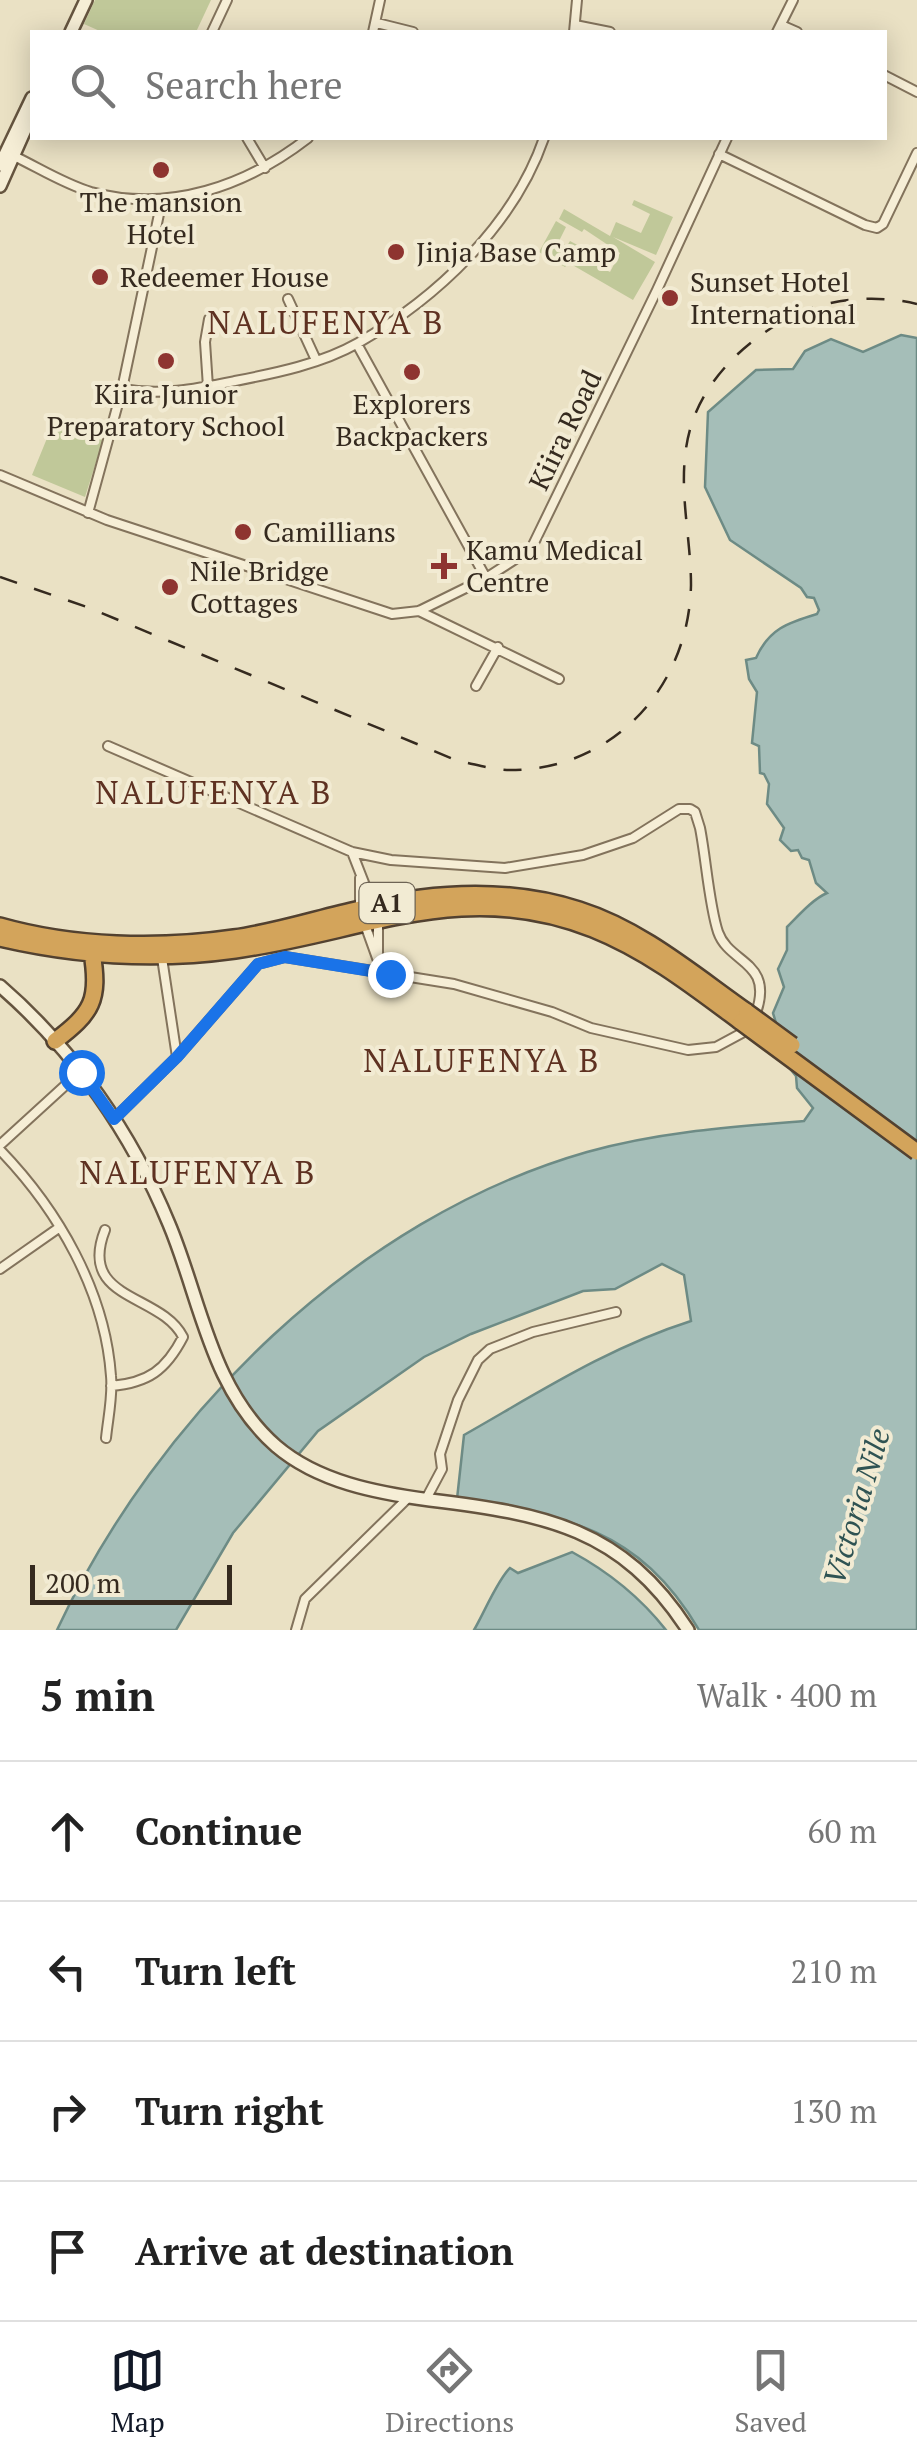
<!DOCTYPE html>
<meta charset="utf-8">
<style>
:root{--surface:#fff;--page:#f6f6f6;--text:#222;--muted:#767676;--line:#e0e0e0;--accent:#111827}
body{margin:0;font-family:"PT Serif",serif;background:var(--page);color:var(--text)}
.scale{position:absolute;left:30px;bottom:25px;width:202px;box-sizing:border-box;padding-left:10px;border:5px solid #352a1f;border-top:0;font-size:28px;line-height:35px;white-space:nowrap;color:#352a1f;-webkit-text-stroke:8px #f2ebd3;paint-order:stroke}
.stop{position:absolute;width:30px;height:30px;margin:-22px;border:8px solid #1a73e8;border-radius:50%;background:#fff}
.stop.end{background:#1a73e8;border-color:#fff;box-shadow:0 2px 10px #0008}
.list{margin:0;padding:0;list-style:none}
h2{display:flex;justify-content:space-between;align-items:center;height:130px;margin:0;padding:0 40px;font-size:42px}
h2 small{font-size:32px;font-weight:400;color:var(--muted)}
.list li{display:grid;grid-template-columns:65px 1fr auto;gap:30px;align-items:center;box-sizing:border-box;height:140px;padding:0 40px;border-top:2px solid var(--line)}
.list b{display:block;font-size:38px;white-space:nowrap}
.list em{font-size:32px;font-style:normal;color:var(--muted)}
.icon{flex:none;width:55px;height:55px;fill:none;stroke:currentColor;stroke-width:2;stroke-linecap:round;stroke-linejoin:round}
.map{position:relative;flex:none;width:917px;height:1630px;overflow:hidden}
.search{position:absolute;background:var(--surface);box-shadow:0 5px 25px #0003;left:30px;right:30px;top:30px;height:110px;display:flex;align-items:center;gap:25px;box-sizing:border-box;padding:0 35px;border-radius:0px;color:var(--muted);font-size:38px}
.sheet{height:690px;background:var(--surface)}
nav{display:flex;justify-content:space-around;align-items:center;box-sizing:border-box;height:140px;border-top:2px solid var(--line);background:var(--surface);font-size:28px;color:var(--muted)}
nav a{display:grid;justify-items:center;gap:5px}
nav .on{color:var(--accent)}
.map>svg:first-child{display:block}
</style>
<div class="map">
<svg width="917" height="1630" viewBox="0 0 917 1630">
<rect width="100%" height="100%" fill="#eae1c4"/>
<path fill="#c0c899" d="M95 0H211L196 32H102L84 24Z
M634 200 673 217 656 255 613 237 655 262 633 300 569 263 565 267 539 252 556 221 566 227 559 241 567 246 570 241 583 248 580 254 591 260 595 255 605 261 602 268 610 272 620 253 584 229 582 232 559 219 564 209 610 236 616 222 641 233 650 214 632 205Z
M52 426 103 440 85 497 32 475Z"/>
<path fill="#a5beb8" stroke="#6d8b85" stroke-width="2.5" d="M901 335 917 338V1630H699C639 1528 564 1515 457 1499L464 1435C538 1393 609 1347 691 1321L684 1275 662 1264 615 1289 583 1291 471 1334 424 1357 318 1431 233 1533 176 1630H57C157 1416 356 1218 587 1152 658 1132 730 1127 804 1121L813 1108 797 1088 796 1076 772 1047 776 1023 773 1013 784 987 778 969 787 950V927C799 915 813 899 827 893L816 883 809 860 802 858 798 850 791 851 780 840 784 828 767 804 769 784 764 774 760 773 759 746 752 743 757 692 749 679 746 660 756 658C769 629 787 623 817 614L819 610 814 598 807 597 801 588 730 540 705 487 708 412 756 370 793 369 805 351 831 339 863 352Z
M572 1552C609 1572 640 1597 666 1630H474C484 1613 498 1579 510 1568L518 1573Z"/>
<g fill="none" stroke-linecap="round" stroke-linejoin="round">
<defs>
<path id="street" d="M377 23 413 32
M575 25 610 32
M781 25 797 32
M212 32 227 0
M373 32 380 0
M574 32 577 0
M777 32 793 0
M884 75 917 92
M247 138 265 168
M719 154 865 225 877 228 883 224 917 153
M14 156C39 168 64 184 91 192 170 213 246 186 308 138
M288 299 316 360
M357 344 486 578
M208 387 205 342 209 319
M122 389C161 396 195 389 235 381 276 373 321 364 358 343 437 298 514 225 544 138
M0 475 107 520 392 614 419 611 486 578 531 549 657 290 727 138
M88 513 122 389 162 200
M419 611 559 679
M476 686 498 647
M108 746 352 852 391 860 505 868 583 855 633 838 679 809H690L695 812 700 828C706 858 709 905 718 932 729 964 774 961 756 1013
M352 852 368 893 380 904
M360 909V878
M364 922 382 972
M378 922V953
M162 958 177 1057
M114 1119 177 1057 258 964 285 957 454 984 552 1012 591 1028 688 1050 716 1047 742 1033
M0 1145 81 1071
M0 1150C58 1210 105 1291 111 1376 113 1396 108 1418 106 1438
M105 1230C77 1301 161 1293 183 1337 166 1370 148 1383 111 1386
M0 1269 60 1227
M426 1499 442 1469 440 1454 458 1400 478 1360 490 1349 533 1332 616 1312
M296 1630 305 1599 409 1497"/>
<path id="secondary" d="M71 32 86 0
M0 165 32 98
M0 186 32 114
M0 986C74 1050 132 1134 169 1224 201 1300 210 1388 276 1446 318 1482 377 1493 430 1500 545 1514 622 1528 688 1630"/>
<path id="highway" d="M0 926C74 947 159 949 234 938 277 932 319 918 360 909 432 892 508 887 579 910 642 930 693 974 747 1012
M0 938C77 956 156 961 235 950 362 933 462 877 593 929 648 951 694 987 741 1022
M55 1041C92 1013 100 1000 92 953"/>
</defs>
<use href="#street" stroke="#83735c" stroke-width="12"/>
<use href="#secondary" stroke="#65543f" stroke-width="16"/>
<use href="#highway" stroke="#524130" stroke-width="20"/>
<use href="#street" stroke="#f6eed6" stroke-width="8"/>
<use href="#secondary" stroke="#f6eed6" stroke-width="11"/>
<use href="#highway" stroke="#d3a45b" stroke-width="15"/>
<path stroke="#352a1f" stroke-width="2.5" stroke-dasharray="18 18" stroke-linecap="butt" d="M0 577 87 607 458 761C475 764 493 770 510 770 614 770 689 686 691 585 691 532 675 479 691 426 704 383 740 346 778 324 818 299 871 293 917 304"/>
<defs>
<path id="highway-bridge" d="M747 1012 792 1045
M741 1022 917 1152"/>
</defs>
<use href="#highway-bridge" stroke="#524130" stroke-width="20" stroke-linecap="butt"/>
<use href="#highway-bridge" stroke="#d3a45b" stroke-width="15"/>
</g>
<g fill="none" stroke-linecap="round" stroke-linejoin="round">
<path stroke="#1a73e8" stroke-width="12" d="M81 1072 114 1119 177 1057 258 964 285 957 390 974"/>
</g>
<g fill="#8e3430" stroke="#f2ebd3" stroke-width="4">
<circle cx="161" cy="170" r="10"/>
<circle cx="396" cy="252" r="10"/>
<circle cx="100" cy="277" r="10"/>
<circle cx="670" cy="298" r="10"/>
<circle cx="166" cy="361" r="10"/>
<circle cx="412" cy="372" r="10"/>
<circle cx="243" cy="532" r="10"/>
<path d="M439 551h10v10h10v10h-10v10h-10v-10h-10v-10h10z"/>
<circle cx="170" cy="587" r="10"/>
</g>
<g text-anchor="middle" stroke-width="8" stroke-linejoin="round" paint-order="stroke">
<rect fill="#f2ebd3" stroke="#6e6455" stroke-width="2.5" x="359.5" y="883" width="55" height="40" rx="8"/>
<g font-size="25" font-weight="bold" fill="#352a1f">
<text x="387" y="912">A1</text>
</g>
<g font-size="28" fill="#352a1f" stroke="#f2ebd3" text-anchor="start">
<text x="161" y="212" text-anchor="middle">The mansion<tspan x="161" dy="32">Hotel</tspan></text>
<text x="416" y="262">Jinja Base Camp</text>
<text x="120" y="287">Redeemer House</text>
<text x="690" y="292">Sunset Hotel<tspan x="690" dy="32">International</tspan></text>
<text x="166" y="404" text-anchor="middle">Kiira Junior<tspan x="166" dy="32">Preparatory School</tspan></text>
<text x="412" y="414" text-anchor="middle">Explorers<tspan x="412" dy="32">Backpackers</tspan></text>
<text x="263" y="542">Camillians</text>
<text x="466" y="560">Kamu Medical<tspan x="466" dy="32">Centre</tspan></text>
<text x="190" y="581">Nile Bridge<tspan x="190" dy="32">Cottages</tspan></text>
</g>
<g font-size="28" fill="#352a1f" stroke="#f2ebd3">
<text transform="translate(565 430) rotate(-64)" y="10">Kiira Road</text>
</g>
<g font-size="30" font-style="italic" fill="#2f5353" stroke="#f2ebd3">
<text transform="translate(857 1507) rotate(-73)" y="10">Victoria Nile</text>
</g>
<g font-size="32" letter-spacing="2.5" fill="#5e3121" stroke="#f2ebd3">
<text x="326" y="334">NALUFENYA B</text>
<text x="214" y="804">NALUFENYA B</text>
<text x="482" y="1072">NALUFENYA B</text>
<text x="198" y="1184">NALUFENYA B</text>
</g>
</g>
</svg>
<div class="scale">200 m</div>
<div class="stop" style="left:81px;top:1072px"></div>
<div class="stop end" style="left:390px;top:974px"></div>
<div class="search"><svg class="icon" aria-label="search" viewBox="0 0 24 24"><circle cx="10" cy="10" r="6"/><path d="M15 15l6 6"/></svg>Search here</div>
</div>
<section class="sheet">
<h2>5 min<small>Walk · 400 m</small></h2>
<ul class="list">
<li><svg class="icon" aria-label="ahead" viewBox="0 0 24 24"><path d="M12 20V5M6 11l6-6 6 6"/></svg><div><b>Continue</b></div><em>60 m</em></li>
<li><svg class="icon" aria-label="left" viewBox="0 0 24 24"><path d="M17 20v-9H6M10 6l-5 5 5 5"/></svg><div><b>Turn left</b></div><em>210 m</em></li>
<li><svg class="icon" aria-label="right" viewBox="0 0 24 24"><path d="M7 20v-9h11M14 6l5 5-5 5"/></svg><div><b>Turn right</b></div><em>130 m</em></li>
<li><svg class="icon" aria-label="arrive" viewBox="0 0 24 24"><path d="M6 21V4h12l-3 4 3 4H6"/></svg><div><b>Arrive at destination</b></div></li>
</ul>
</section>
<nav>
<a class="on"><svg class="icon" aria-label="map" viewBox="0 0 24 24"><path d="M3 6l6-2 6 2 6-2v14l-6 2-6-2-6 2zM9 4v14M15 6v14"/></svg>Map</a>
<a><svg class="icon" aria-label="directions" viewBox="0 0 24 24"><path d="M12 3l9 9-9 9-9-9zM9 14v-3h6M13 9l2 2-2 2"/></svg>Directions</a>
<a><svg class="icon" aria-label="saved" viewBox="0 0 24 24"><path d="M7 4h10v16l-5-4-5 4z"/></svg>Saved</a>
</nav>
